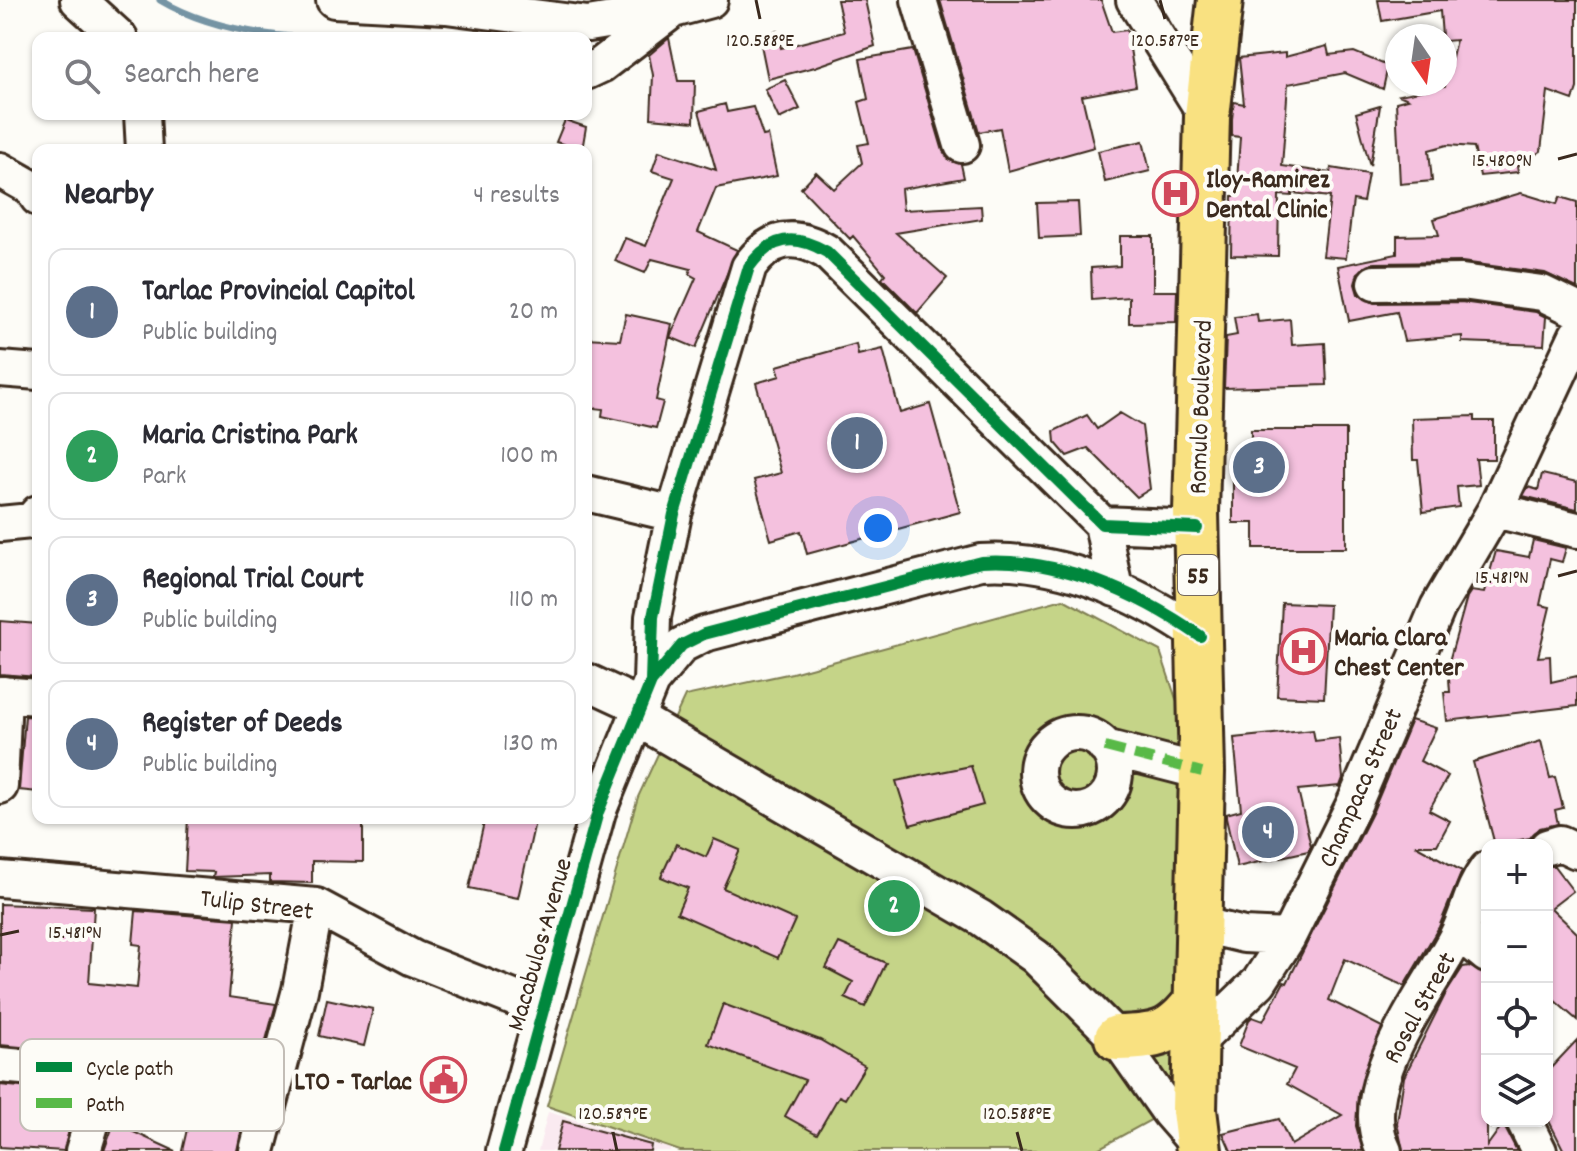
<!DOCTYPE html>
<meta charset="utf-8">
<style>
:root{--surface:#fff;--page:#f7f7f7;--text:#2b2b33;--muted:#7c7c81;--line:#e1e1e2;--accent:#b45309}
body{margin:0;font-family:Dekko,sans-serif;background:var(--page);color:var(--text)}
.controls{position:absolute;right:24px;bottom:24px;display:grid;overflow:hidden;border-radius:16px;box-shadow:0 2px 6px #0004}
.controls button{width:72px;height:72px;display:grid;place-items:center;padding:0;border:0;border-bottom:2px solid var(--line);background:var(--surface);color:var(--text);font:40px sans-serif}
.compass{position:absolute;left:1385px;top:24px;width:72px;height:72px;border-radius:50%;background:var(--surface);box-shadow:0 2px 6px #0004;rotate:167deg}
.you{position:absolute;left:878px;top:528px;width:28px;height:28px;margin:-20px;border:6px solid #fff;border-radius:50%;background:#1a73e8;box-shadow:0 0 0 12px #1a73e833}
.badge{display:grid;place-items:center;width:52px;height:52px;border-radius:50%;background:var(--accent);color:#fff;font-size:26px;font-weight:700}
.pin{position:absolute;translate:-50% -50%;border:4px solid #fff;box-shadow:0 2px 8px #0006}
.list{margin:0;padding:0;list-style:none}
h2{display:flex;justify-content:space-between;align-items:center;height:104px;margin:0;padding:0 32px;font-size:34px}
h2 small{font-size:26px;font-weight:400;color:var(--muted)}
.list li{display:grid;grid-template-columns:52px 1fr auto;gap:24px;align-items:center;box-sizing:border-box;height:128px;margin:0 16px 16px;padding:0 16px;border:2px solid var(--line);border-radius:16px}
.list b{display:block;font-size:30px;white-space:nowrap}
.list p{margin:0;font-size:26px;white-space:nowrap;color:var(--muted)}
.list em{font-size:26px;font-style:normal;color:var(--muted)}
.icon{flex:none;width:44px;height:44px;fill:none;stroke:currentColor;stroke-width:2;stroke-linecap:round;stroke-linejoin:round}
.map{position:relative;flex:none;width:1577px;height:1151px;overflow:hidden}
.search{position:absolute;background:var(--surface);box-shadow:0 2px 6px #0004;left:32px;top:32px;width:560px;height:88px;display:flex;align-items:center;gap:20px;box-sizing:border-box;padding:0 28px;border-radius:16px;color:var(--muted);font-size:30px}
.panel{position:absolute;background:var(--surface);box-shadow:0 2px 6px #0004;left:32px;top:144px;width:560px;height:680px;border-radius:16px}
.map>svg:first-child{display:block}
</style>
<div class="map">
<svg width="1577" height="1151" viewBox="0 0 1577 1151">
<rect width="100%" height="100%" fill="#fdfcf7"/>
<filter id="ink" filterUnits="userSpaceOnUse"><feTurbulence type="fractalNoise" baseFrequency=".0125" numOctaves="2"/><feDisplacementMap in="SourceGraphic" scale="16" xChannelSelector="R" yChannelSelector="G"/><feConvolveMatrix kernelMatrix="1 2 1 2 8 2 1 2 1" color-interpolation-filters="sRGB"/></filter>
<g filter="url(#ink)">
<path fill="#faeaf0" d="M548 1112 671 1147 670 1151H538Z"/>
<path fill="#c5d488" stroke="#807f53" stroke-width="2" d="M1063 599 1160 651 1183 720 1182 1103 1094 1151H680L547 1106 638 797 685 696 792 673Z"/>
<g fill="none" stroke-linecap="round" stroke-linejoin="round">
<path stroke="#7594a4" stroke-width="7" d="M160 0C202 25 256 35 305 38"/>
</g>
<path fill="#f4c1de" stroke="#3b2a1e" stroke-width="2" d="M837 0H865L875 46 815 67 768 79 759 35 777 31 781 48 844 32Z
M940 0H1101L1112 32 1127 30 1136 86 1082 96 1094 147 1008 171 1000 128 979 132Z
M1378 0H1577V88L1573 100 1548 91 1541 151 1517 166 1518 172 1480 176 1474 147 1447 145 1429 150 1432 181 1400 184 1396 102 1408 99 1399 95 1445 86 1456 40 1445 41 1442 36 1440 11 1382 21Z
M669 38 678 81H695L694 122 651 118 653 75 649 55Z
M1327 46 1329 55 1354 52 1388 66 1383 89 1345 73 1288 84 1282 166 1330 173 1331 168 1368 174 1363 202 1353 200 1346 258 1323 256 1330 197 1292 193V196L1279 195 1278 256 1231 255 1232 196H1236L1240 137 1232 136V119L1234 102 1244 104 1239 58 1285 53V57Z
M913 50 943 151 949 160 961 164 964 178 901 189 903 210 981 206 982 219 896 233 947 278 917 313 882 278 885 274 853 236 850 239 801 188 816 172 834 189 862 163 858 145 869 143 859 102 868 99 860 59Z
M785 80 800 109 779 119 765 89Z
M725 104 727 112 753 107 763 136 768 135 777 176 716 188 698 232 737 250 696 348 670 337 696 278 689 274 691 269 652 259 645 273 615 261 625 238 646 246 674 178 652 171 659 151 716 170 699 111Z
M1380 106 1370 166 1356 113Z
M565 120 586 127 582 150 556 142Z
M1143 141 1150 171 1105 182 1098 151Z
M1521 193 1557 204 1560 197 1577 202V288L1545 273 1462 262 1374 263 1358 273 1355 284 1358 294 1374 303 1461 302 1536 312 1546 317 1544 345 1462 342V336L1404 341 1397 312 1349 321 1338 266 1397 254V236L1439 235 1434 219Z
M1078 202 1080 236 1039 238 1037 203Z
M1120 236H1153V291H1177L1176 322 1129 323V297L1092 300 1091 268 1120 266Z
M626 314 672 324 656 400 663 402 656 428 602 416 603 409 586 407V338L620 340Z
M1257 314 1258 322 1290 319 1292 345 1325 343 1327 385 1224 388 1226 337 1237 335 1234 317Z
M856 344 858 355 883 349 900 413 930 404 960 512 807 554 801 531 771 540 754 480 781 473 756 383 780 376 777 366Z
M1120 413 1142 426 1150 489 1137 497 1088 448 1067 456 1055 442 1054 431 1087 415 1097 429Z
M1475 416V421H1494V459H1476L1479 485 1457 487 1459 507 1423 512 1418 460H1413L1412 418Z
M1251 430H1346V548H1254V523H1233V475H1251Z
M1542 474 1577 482V509L1523 496 1528 487 1538 490Z
M1533 540 1566 548 1562 562 1550 559 1540 605 1550 607 1538 657 1550 656 1551 682 1577 676V706L1447 721 1444 692H1450L1448 665 1467 597 1471 591 1484 593 1496 551 1529 557Z
M1282 603 1329 605 1324 698 1277 696Z
M0 621 38 624V677L0 674Z
M25 716 38 717V792L19 790Z
M1411 720 1436 728 1420 761 1448 776 1429 810 1450 821 1437 845H1415L1462 871 1439 927 1404 986 1345 959 1329 1000 1382 1027 1358 1094 1356 1126 1363 1151H1231L1223 1133 1279 1119 1291 1145 1342 1115 1287 1084 1295 1069 1239 1046 1249 1020 1252 1017 1263 1021 1284 982 1287 983 1373 811Z
M1313 730 1315 741 1339 738 1343 778 1340 786 1298 790 1311 846 1308 851 1237 867 1226 818V814L1241 810 1234 738Z
M1541 741 1550 778 1555 777 1563 808 1555 810 1558 824 1540 828 1530 838 1495 845 1473 762Z
M971 766 983 805 910 825 896 781Z
M188 818 363 821V862L312 861V883L270 882V875L213 877 214 872 185 871Z
M485 818 535 822 518 898 469 888Z
M714 839 740 850 723 888 795 920 778 958 677 913 688 888 661 877 676 844 706 857Z
M1547 866H1554L1573 891 1551 908 1577 933V1020L1547 994Z
M0 904 94 908 89 983 137 988 141 945 133 944 136 911 236 919 229 997 276 1004 258 1069 84 1050 83 1053 0 1045Z
M839 943 886 963 865 1007 845 998 853 982 826 968Z
M1469 966 1487 975V1146L1503 1124 1517 1151H1403L1397 1123 1404 1077 1445 995 1463 967Z
M327 999 373 1009 364 1046 319 1036Z
M723 1004 820 1040 865 1066 845 1099 839 1096 817 1134 785 1116 805 1080 708 1044Z
M1577 1040V1151H1564L1547 1117V1072Z
M0 1085 70 1092 68 1110H74L64 1151 0 1147Z
M193 1103 246 1109 237 1151H182Z
M563 1121 651 1145 650 1151H555Z
M114 1123 175 1151H104Z"/>
<g fill="none" stroke-linecap="round" stroke-linejoin="round">
<defs>
<path id="minor" d="M78 0 120 38
M334 0 446 6 588 24 673 10 710 0
M919 0 962 145
M1134 0 1207 117
M586 72 601 65 669 13
M142 114 144 150
M0 170 32 188 38 198
M1375 283 1462 282 1542 293 1577 310
M0 369 38 372
M586 493 674 514
M1495 510 1577 530
M0 524 31 521 38 513
M1102 524 1115 589
M586 681 640 706
M651 682 653 617 674 514 749 267C771 236 795 233 827 252L1102 524 1197 528
M0 694 38 697
M636 718 981 918 1036 957 1117 1038 1169 1112 1196 1143
M1037 772a39 39 0 1 1 78 0a39 39 0 1 1-78 0Z
M1105 747 1202 772
M0 786 4 694
M1547 847 1560 843 1577 851
M0 879 316 906 413 958 541 1009
M1198 924 1244 935 1288 937
M1459 932 1487 955
M1194 1045 1259 982 1288 937 1355 802 1438 607 1495 510 1577 335
M0 1065 273 1090
M1524 1121 1539 1151
M83 1151 106 1075
M257 1151 300 990 316 906
M504 1151 598 812 651 682 682 645 704 634 981 562C1059 557 1138 593 1200 636
M1384 1151C1351 1087 1427 994 1457 936 1469 913 1471 890 1487 869"/>
<path id="highway" d="M1117 1038C1157 1037 1171 1035 1196 1002
M1199 1151 1194 1110 1202 772 1196 512 1207 117 1220 0"/>
</defs>
<use href="#minor" stroke="#3b2a1e" stroke-width="40"/>
<use href="#highway" stroke="#3b2a1e" stroke-width="50"/>
<use href="#minor" stroke="#fdfcf7" stroke-width="34"/>
<use href="#highway" stroke="#f9e181" stroke-width="44"/>
<path stroke="#58b947" stroke-width="10" stroke-dasharray="20 10" stroke-linecap="butt" d="M1105 747 1202 772"/>
<defs>
<path id="cycleway" d="M651 682 653 617 674 514 749 267C771 236 795 233 827 252L1102 524 1197 528
M504 1151 598 812 651 682 682 645 704 634 981 562C1059 557 1138 593 1200 636"/>
</defs>
<use href="#cycleway" stroke="#fdfcf7" stroke-width="17"/>
<use href="#cycleway" stroke="#00873e" stroke-width="12"/>
</g>
</g>
<path fill="none" stroke="#3b2a1e" stroke-width="3" d="M756 0 760 19M1160 0 1165 19M1558 159 1577 154M1558 576 1577 571M0 935 19 931M613 1132 617 1151M1017 1132 1022 1151"/>
<defs>
<symbol id="hospital-ring" viewBox="-11 -11 22 22"><circle r="9.5" fill="#fdfcf7" stroke="#d1495b" stroke-width="1.5"/><path d="M-5-5h3v3.5h4V-5h3V5h-3V1.5h-4V5h-3Z" fill="#d1495b"/></symbol>
<symbol id="civic-ring" viewBox="-11 -11 22 22"><circle r="9.5" fill="#fdfcf7" stroke="#d1495b" stroke-width="1.5"/><path d="M-.6-6.5H3V-4.5H.6V-3L4-1V1h2V6H-6V1h2V-1L-.6-3ZM-1.2 2.5V6h2.4V2.5Z" fill="#d1495b"/></symbol>
</defs>
<g fill-rule="evenodd">
<use href="#hospital-ring" x="1150" y="168" width="51" height="51"/>
<use href="#hospital-ring" x="1278" y="626" width="51" height="51"/>
<use href="#civic-ring" x="418" y="1054" width="51" height="51"/>
</g>
<g text-anchor="middle" stroke-width="8" stroke-linejoin="round" paint-order="stroke">
<rect fill="#fdfcf7" stroke="#75695f" stroke-width="2" x="1178" y="555" width="40" height="40" rx="6"/>
<g font-size="24" font-weight="bold" fill="#3b2a1e">
<text x="1198" y="583">55</text>
</g>
<g font-size="26" font-weight="bold" fill="#3b2a1e" stroke="#fdfcf7" text-anchor="start">
<text x="1206" y="187">Iloy-Ramirez<tspan x="1206" dy="30">Dental Clinic</tspan></text>
<text x="1334" y="645">Maria Clara<tspan x="1334" dy="30">Chest Center</tspan></text>
<text x="412" y="1089" text-anchor="end">LTO - Tarlac</text>
</g>
<g font-size="26" fill="#3b2a1e" stroke="#fdfcf7">
<text transform="translate(1199 407) rotate(-88)" y="9">Romulo Boulevard</text>
<text transform="translate(1359 787) rotate(-66)" y="9">Champaca Street</text>
<text transform="translate(257 903) rotate(7)" y="9">Tulip Street</text>
<text transform="translate(538 944) rotate(-74)" y="9">Macabulos Avenue</text>
<text transform="translate(1418 1007) rotate(-61)" y="9">Rosal Street</text>
</g>
</g>
<rect x="20" y="1039" width="264" height="92" rx="12" fill="#fdfcf7" stroke="#c3bdb6" stroke-width="2"/>
<rect x="36" y="1062" width="36" height="10" fill="#00873e"/>
<rect x="36" y="1098" width="36" height="10" fill="#58b947"/>
<g font-size="22" fill="#3b2a1e">
<text x="86" y="1075">Cycle path</text>
<text x="86" y="1111">Path</text>
</g>
<g font-size="20" text-anchor="middle" fill="#3b2a1e" stroke="#fdfcf7" stroke-width="8" stroke-linejoin="round" paint-order="stroke">
<text x="760" y="46">120.588°E</text>
<text x="1165" y="46">120.587°E</text>
<text x="1502" y="166">15.480°N</text>
<text x="1502" y="583">15.481°N</text>
<text x="75" y="938">15.481°N</text>
<text x="613" y="1119">120.589°E</text>
<text x="1017" y="1119">120.588°E</text>
</g>
</svg>
<div class="controls">
<button>+</button>
<button>−</button>
<button><svg class="icon" aria-label="locate" viewBox="0 0 24 24"><circle cx="12" cy="12" r="6"/><path d="M12 2v4M12 18v4M2 12h4M18 12h4"/></svg></button>
<button><svg class="icon" aria-label="layers" viewBox="0 0 24 24"><path d="M12 4l9 5-9 5-9-5zM3 14l9 5 9-5"/></svg></button>
</div>
<svg class="compass" viewBox="-18 -18 36 36"><path d="M0-13l5 13h-10z" fill="#e53935"/><path d="M0 13l5-13h-10z" fill="#7c7c81"/></svg>
<div class="you"></div>
<div class="pin badge" style="left:857px;top:443px;background:#5c6f8a">1</div>
<div class="pin badge" style="left:894px;top:906px;background:#2e9e5b">2</div>
<div class="pin badge" style="left:1259px;top:467px;background:#5c6f8a">3</div>
<div class="pin badge" style="left:1268px;top:832px;background:#5c6f8a">4</div>
<div class="search"><svg class="icon" aria-label="search" viewBox="0 0 24 24"><circle cx="10" cy="10" r="6"/><path d="M15 15l6 6"/></svg>Search here</div>
<section class="panel">
<h2>Nearby<small>4 results</small></h2>
<ul class="list">
<li><span class="badge" style="background:#5c6f8a">1</span><div><b>Tarlac Provincial Capitol</b><p>Public building</p></div><em>20 m</em></li>
<li><span class="badge" style="background:#2e9e5b">2</span><div><b>Maria Cristina Park</b><p>Park</p></div><em>100 m</em></li>
<li><span class="badge" style="background:#5c6f8a">3</span><div><b>Regional Trial Court</b><p>Public building</p></div><em>110 m</em></li>
<li><span class="badge" style="background:#5c6f8a">4</span><div><b>Register of Deeds</b><p>Public building</p></div><em>130 m</em></li>
</ul>
</section>
</div>
